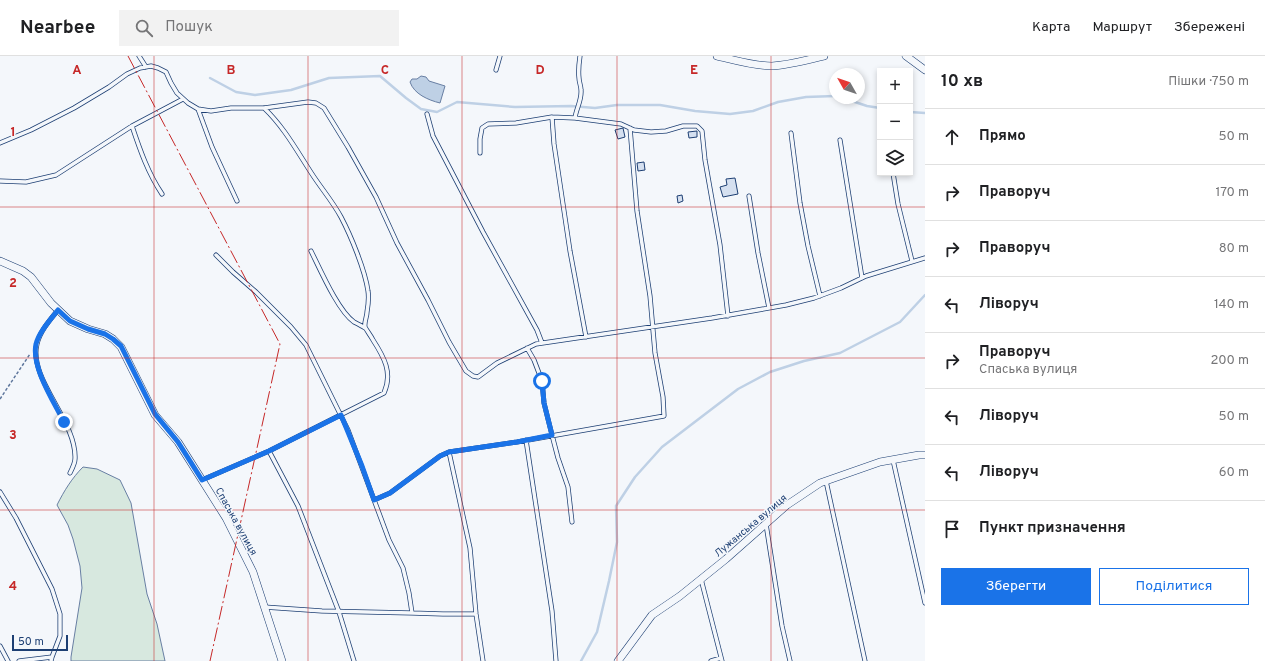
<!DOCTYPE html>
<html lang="uk">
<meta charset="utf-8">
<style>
:root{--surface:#fff;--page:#f2f2f2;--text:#202124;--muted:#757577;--line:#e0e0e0;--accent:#1a73e8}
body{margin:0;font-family:Overpass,sans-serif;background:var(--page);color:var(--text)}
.controls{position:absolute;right:12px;top:12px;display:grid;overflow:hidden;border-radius:0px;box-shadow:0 2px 6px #0003}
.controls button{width:36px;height:36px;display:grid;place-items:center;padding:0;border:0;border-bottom:1px solid var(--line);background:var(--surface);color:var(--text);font:20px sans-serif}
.compass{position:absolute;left:829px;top:12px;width:36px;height:36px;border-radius:50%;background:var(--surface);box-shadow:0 2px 6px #0003;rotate:310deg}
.scale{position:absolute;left:12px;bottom:10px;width:56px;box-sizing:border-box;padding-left:4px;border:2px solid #1d3f73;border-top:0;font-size:11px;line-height:14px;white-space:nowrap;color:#1d3f73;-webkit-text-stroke:3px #f4f7fb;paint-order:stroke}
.stop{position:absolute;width:12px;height:12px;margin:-9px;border:3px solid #1a73e8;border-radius:50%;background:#fff}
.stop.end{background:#1a73e8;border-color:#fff;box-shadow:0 1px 4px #0008}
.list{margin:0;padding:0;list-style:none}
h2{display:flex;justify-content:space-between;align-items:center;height:52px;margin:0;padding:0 16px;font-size:17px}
h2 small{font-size:13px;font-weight:400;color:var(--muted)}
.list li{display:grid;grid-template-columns:26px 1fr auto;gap:12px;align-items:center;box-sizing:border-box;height:56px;padding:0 16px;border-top:1px solid var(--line)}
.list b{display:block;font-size:15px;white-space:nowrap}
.list p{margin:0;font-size:13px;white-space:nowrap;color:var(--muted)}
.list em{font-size:13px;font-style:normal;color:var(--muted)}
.actions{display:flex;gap:8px;padding:12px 16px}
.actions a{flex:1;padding:9px 0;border:1px solid var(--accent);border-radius:0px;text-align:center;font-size:14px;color:var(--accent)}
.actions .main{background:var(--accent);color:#fff}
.icon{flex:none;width:22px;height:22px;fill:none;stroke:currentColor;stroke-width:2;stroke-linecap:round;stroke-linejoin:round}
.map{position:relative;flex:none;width:925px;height:605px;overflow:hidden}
header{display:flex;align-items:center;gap:24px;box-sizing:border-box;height:56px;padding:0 20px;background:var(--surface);border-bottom:1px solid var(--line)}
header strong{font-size:19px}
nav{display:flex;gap:22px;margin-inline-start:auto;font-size:14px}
.search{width:280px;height:36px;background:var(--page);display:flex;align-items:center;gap:10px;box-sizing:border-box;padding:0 14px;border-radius:0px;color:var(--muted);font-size:15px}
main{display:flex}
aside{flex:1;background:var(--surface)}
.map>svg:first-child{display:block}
</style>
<header>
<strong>Nearbee</strong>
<div class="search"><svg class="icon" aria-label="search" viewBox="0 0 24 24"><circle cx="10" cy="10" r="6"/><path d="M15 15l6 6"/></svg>Пошук</div>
<nav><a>Карта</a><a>Маршрут</a><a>Збережені</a></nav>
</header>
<main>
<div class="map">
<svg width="925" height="605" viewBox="0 0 925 605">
<rect width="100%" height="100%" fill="#f4f7fb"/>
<path fill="#d7e8df" stroke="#687fa3" d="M83 411 97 413 120 424 131 447 147 538 157 568 165 605H71V601L82 532 80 510 73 483 68 469 57 449C64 435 72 422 83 411Z"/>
<path fill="#bed0e5" stroke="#687fa3" d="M421 20 426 21 429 25 445 30 440 47C428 44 414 38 410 26L412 23H417Z"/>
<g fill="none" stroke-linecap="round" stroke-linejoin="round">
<path stroke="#bed0e5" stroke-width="2.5" d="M210 22 236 36 255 39 291 34 329 22 380 20 406 42 421 53 437 56 457 46 515 51 571 50 595 52 617 49H660L695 55 730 58 753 55 778 46 806 41 835 40
M843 42 867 50 880 52
M910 56 925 57
M581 605 597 576 609 525 617 486 616 450 635 421 662 391 738 333 770 316 804 305 840 297 900 266 925 239"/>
</g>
<path fill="#d5e0f0" stroke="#1d3f73" d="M623 72 625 81 618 83 615 74Z
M697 75V81L689 82 688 76Z
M644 106 645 114 638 115 637 107Z
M735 122 738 138 723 141 720 131 727 129 726 123Z
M682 139 683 145 678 147 677 140Z"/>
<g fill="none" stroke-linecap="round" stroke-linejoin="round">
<defs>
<path id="lane" d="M139 0 146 11
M496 14 500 0
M198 53 212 91 237 145
M427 58 433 80 483 176 537 274 542 287
M552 61 554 88 570 195 586 281
M575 62C576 53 582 44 581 34 581 30 579 26 579 22 578 14 579 7 580 0
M132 70C140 94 148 117 162 138
M791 77 800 147 808 190 820 240
M840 84 862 222
M0 87 31 74 74 52 109 31 127 18 140 12 151 10 158 12 166 16 171 27 177 37 188 47 198 53 211 55 231 52H264L308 46 316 47 324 52 348 91 376 141 397 187 428 244 449 286 466 315 473 320 478 321 497 307 536 288 712 262 786 249 814 242 841 232 866 220 925 202
M480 97V83L482 72 488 68 516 67 552 61 575 62 621 68 634 74 651 76 666 75 683 70H697L702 75 705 104 720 189 728 260
M893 117 898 148 912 205
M0 125 26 126 56 119 132 70 183 43
M749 140 758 197 769 252
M311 195C320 213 338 255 354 266 358 268 362 270 365 272
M216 199 233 216 256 236 291 271 306 289 348 374 389 484 403 512 409 537 412 557
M58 254C50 264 40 275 37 288 28 323 77 365 75 403 75 407 72 413 70 417
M527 292 534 304 542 325 544 347 552 379 558 402 568 431 572 466
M526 384 552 555 556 605
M269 395 298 450 339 556 354 605
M449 396 470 492 476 558 483 605
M893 404 925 547
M202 424 269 395 384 337C393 317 384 301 373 284 371 280 367 275 365 271 364 266 367 261 367 256 368 250 369 241 368 235 365 214 351 180 341 161 333 146 321 132 312 118 297 95 284 71 264 52
M826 425 865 605
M0 436 16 462 52 533 60 558V580L52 601 51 605
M374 444 390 437 440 400 449 396 517 386 664 360 663 341 655 297 650 240 637 155 630 72
M766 468 782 570 790 605
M701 523 722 605
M264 551 322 555 412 557 443 558H476
M0 590 8 605
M19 605 52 601
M711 605 721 602"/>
<path id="street" d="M717 0C734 4 754 10 772 10 789 9 807 4 824 0
M906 0 925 14
M0 205 23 215 31 221 51 247 70 265 88 273 105 278 113 283 121 291 155 359 178 386 226 462 253 516 282 605
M618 605 652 559 680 540 726 503 787 449 820 427 880 406 919 399H925"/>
</defs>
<use href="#lane" stroke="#1d3f73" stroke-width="5"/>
<use href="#street" stroke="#1d3f73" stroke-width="8"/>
<path stroke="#5e769c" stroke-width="1.5" stroke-dasharray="3 2" stroke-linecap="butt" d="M0 343 30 298"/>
<use href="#lane" stroke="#f4f7fb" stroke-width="3.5"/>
<use href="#street" stroke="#f4f7fb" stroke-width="7"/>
<path stroke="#c62828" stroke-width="1" stroke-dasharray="14 3 2 3" stroke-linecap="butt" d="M128 0 280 288 210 605"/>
</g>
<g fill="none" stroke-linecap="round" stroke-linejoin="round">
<path stroke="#1a73e8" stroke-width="5" d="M64 366C54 346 31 311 36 288 39 276 50 264 58 254L70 265 88 273 105 278 113 283 121 290 155 358 178 386 202 424 269 395 341 359 362 410 374 444 390 437 440 400 449 396 517 386 552 379 544 347 542 325"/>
</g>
<path fill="none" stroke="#c62828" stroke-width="1" stroke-opacity="0.55" d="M154 0V605M308 0V605M462 0V605M617 0V605M771 0V605M0 151H925M0 302H925M0 454H925"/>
<g text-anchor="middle" stroke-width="3" stroke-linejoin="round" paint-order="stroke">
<g font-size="10" fill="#1d3f73" stroke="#f4f7fb">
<text transform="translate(237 465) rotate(61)" y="4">Спаська вулиця</text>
<text transform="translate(750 469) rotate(-40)" y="4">Лужанська вулиця</text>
</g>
</g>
<g font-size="13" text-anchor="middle" font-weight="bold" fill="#c62828" stroke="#f4f7fb" stroke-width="3" stroke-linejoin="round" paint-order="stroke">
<text x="77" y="18">A</text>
<text x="231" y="18">B</text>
<text x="385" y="18">C</text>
<text x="540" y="18">D</text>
<text x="694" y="18">E</text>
<text x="13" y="80">1</text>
<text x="13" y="231">2</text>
<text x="13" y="383">3</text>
<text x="13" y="534">4</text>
</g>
</svg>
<div class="controls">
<button>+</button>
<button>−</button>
<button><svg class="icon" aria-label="layers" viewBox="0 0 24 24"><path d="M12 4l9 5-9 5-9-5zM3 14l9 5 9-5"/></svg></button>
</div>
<svg class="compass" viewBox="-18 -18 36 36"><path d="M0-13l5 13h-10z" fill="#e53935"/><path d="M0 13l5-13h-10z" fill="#757577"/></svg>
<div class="scale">50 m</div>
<div class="stop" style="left:542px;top:325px"></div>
<div class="stop end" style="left:64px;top:366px"></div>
</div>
<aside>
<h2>10 хв<small>Пішки · 750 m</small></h2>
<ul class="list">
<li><svg class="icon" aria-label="ahead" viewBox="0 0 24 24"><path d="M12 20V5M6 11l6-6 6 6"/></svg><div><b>Прямо</b></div><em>50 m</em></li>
<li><svg class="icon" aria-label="right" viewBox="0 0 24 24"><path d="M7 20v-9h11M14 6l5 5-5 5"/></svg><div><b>Праворуч</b></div><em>170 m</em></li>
<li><svg class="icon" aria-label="right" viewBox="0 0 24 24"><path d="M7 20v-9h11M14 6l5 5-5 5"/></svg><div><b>Праворуч</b></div><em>80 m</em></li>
<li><svg class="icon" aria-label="left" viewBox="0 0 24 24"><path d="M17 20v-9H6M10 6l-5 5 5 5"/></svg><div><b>Ліворуч</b></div><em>140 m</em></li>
<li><svg class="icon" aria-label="right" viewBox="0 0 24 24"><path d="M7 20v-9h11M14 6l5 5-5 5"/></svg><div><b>Праворуч</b><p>Спаська вулиця</p></div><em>200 m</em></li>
<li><svg class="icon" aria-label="left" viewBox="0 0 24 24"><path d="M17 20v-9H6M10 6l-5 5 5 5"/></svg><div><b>Ліворуч</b></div><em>50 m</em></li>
<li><svg class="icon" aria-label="left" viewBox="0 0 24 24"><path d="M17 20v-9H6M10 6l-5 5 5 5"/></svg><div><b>Ліворуч</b></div><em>60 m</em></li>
<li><svg class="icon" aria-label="arrive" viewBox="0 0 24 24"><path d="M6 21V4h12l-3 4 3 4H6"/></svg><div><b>Пункт призначення</b></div></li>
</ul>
<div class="actions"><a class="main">Зберегти</a><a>Поділитися</a></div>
</aside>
</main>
